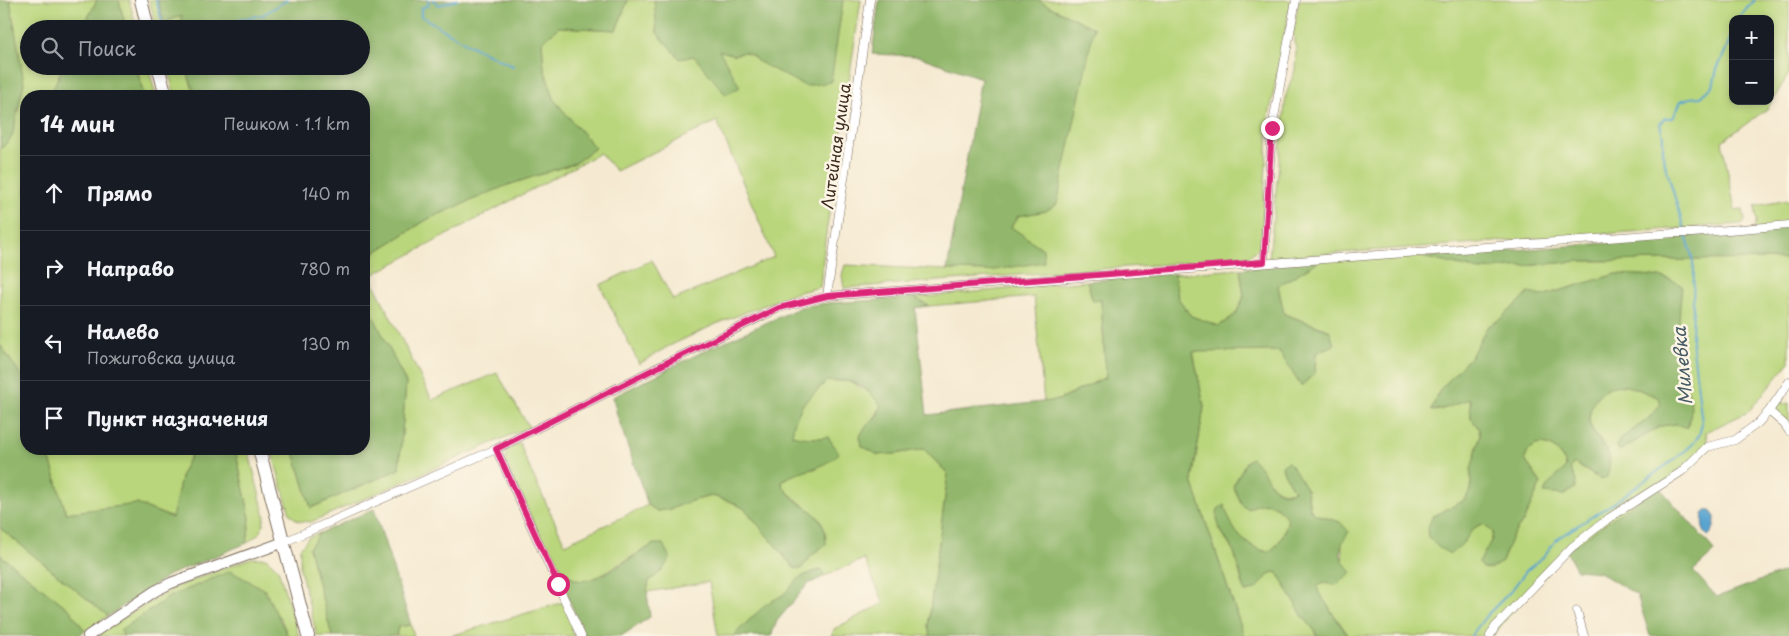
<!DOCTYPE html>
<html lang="ru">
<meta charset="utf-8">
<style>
:root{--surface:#171b24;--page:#20242c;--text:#f1f3f6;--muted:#9ea1a6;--line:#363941}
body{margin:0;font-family:"Playpen Sans",sans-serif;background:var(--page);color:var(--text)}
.controls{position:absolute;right:15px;top:15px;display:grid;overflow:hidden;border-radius:10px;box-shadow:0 2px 8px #0003}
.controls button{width:45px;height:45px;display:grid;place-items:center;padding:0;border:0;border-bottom:1px solid var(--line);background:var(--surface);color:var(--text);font:25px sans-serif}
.stop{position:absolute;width:15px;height:15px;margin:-11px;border:4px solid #db2777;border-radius:50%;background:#fff}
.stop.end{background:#db2777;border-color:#fff;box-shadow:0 1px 5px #0008}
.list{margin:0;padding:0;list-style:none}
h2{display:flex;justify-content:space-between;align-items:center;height:65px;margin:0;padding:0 20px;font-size:21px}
h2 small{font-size:16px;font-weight:400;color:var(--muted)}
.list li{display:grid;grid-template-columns:32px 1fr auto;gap:15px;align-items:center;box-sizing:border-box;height:75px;padding:0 20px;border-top:1px solid var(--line)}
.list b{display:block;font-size:19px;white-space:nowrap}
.list p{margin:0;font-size:16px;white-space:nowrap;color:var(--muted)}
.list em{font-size:16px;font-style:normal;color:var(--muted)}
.icon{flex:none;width:28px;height:28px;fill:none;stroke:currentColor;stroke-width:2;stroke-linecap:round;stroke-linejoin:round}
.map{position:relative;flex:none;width:1789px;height:636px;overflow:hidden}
.search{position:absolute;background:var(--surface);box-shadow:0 2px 8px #0003;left:20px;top:20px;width:350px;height:55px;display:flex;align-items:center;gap:12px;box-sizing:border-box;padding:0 18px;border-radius:28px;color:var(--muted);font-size:19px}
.panel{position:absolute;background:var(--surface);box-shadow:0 2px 8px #0003;left:20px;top:90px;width:350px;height:365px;border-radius:20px}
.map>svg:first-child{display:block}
</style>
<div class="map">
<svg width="1789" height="636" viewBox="0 0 1789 636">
<rect width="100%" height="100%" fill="#fcf5e5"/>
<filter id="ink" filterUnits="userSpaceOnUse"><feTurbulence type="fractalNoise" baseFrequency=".02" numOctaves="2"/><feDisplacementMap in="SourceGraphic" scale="10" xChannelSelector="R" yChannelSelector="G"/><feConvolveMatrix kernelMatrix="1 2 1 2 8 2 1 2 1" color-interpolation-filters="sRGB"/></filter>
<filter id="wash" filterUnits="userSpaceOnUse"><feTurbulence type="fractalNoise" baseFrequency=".0096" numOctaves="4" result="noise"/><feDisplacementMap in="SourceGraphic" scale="20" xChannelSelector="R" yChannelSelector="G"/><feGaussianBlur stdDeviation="1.12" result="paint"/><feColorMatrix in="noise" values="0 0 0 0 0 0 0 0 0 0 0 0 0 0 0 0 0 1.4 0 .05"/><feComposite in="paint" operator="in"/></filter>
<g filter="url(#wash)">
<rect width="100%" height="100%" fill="#f5ead1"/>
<path fill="#b9d67c" stroke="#7a804d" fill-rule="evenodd" d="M10 0H97L82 29H29V66H63L50 96H26V382L0 345V150L12 137 24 83Z
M119 0H129L137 29H126Z
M149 0H158L164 23 183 15 180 29H157Z
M628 0H654L719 50 734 55 744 51 753 56 757 61 830 82 843 0H861L825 241 820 287 795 293 716 324 667 347 639 364 600 285 652 260 673 300 774 257 717 121 616 171 600 153 370 276 432 400 497 373 529 427 311 522 298 521 290 514 271 449H293L311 508 399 469 406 383 364 297V259L428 219 505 186 575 163 595 148 555 101 544 68 542 42 559 27 616 30Z
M1037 0H1291L1269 117 1261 246 1247 258 844 288 842 275 845 265 947 270 988 271 1043 249 1011 227 1018 216 1046 211 1094 29Z
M1299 0H1789V74L1767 109 1722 141 1735 210 1743 209 1745 221 1741 224 1269 258 1286 95 1295 70 1296 50 1293 33ZM1733 19H1770V101H1733Z
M136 66H148L156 96H144Z
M167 66H189L187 71 195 96H175Z
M1789 200V227L1753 231 1757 221 1755 206Z
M1422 257 1479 270 1580 261 1786 259 1789 264V363L1748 412 1706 432 1708 446 1679 473 1566 551 1512 611 1493 636H1349L1319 593 1317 586 1352 572 1343 563 1340 522 1315 514 1310 509 1307 489 1282 466 1284 473 1294 491C1275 496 1268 481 1260 467L1248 509C1267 499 1274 503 1288 519 1285 531 1280 547 1268 552L1255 548 1233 530 1219 528 1234 552 1245 592 1257 588 1270 573 1277 572 1302 615 1315 631 1316 636H1244L1192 481 1204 407 1193 351H1279L1301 386 1315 373 1316 353 1334 345 1329 330 1284 314 1278 286 1322 259ZM1616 274C1634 275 1668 274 1682 286L1679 313 1681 368 1691 401 1675 424 1661 426 1619 451 1620 439 1647 420 1661 404 1659 398C1647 393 1632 385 1618 385 1615 385 1609 386 1607 387 1596 393 1586 413 1590 424 1594 434 1601 442 1608 450L1596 477 1574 463 1570 468 1576 481 1547 486 1566 467C1561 444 1530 433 1525 460L1541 483 1524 520 1512 536 1502 562 1479 563 1492 539 1493 532 1484 524C1471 526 1467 536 1460 546L1432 517 1463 501 1471 490V470L1480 436 1479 429 1471 418 1470 398C1459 401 1441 412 1432 411L1440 390 1472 355 1487 327 1499 320 1529 293 1542 296Z
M1240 269 1244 296 1236 314 1219 326 1191 316 1178 298 1174 274Z
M1087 281 1093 301 1101 300 1106 377 1059 400 1044 402 1034 297 929 306 915 298Z
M827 380 852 382 873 395 881 405C876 420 866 424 859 438L862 446 894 454 924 449 948 474 928 626 930 636H832L834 629 884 603 864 559 825 576 820 570C802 574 798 581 785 593 778 599 769 603 762 609 751 617 743 627 733 636H718L709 582 647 592 649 581 662 571 654 544 597 577 587 582 575 580 550 557 506 463V450L520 443 525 458 565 544 648 505 657 511 671 509 691 501 712 496 732 502 745 509 794 568 801 569 812 555 817 552 822 521 785 490 782 484 783 480 793 474 818 468 828 437C816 439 803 438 791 435L795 420 803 404Z
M1784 396 1781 405 1789 403V428L1773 411Z
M47 449H194L182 473 173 518 137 504 66 513Z
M235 449H248L265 517 261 532 247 543 250 518Z
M0 528 108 616 85 631 70 610 0 555Z
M320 533 309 548 332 636H317L300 569V548L309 537Z
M251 558H266L278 569 299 636H288L280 617 122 630 123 636H96L126 616 178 586Z
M564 602 577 636H450Z
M411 625 414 636H396L398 627Z"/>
<path fill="#92b76c" stroke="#667045" d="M0 0H10L24 83 12 137 0 150Z
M97 0H119L126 29H82Z
M158 0H628L616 30 559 27 542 42 544 68 555 101 595 148 575 163 505 186 428 219 364 259V96H195L187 71 189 66H361V29H180L182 15 164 23Z
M654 0H843L831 82 805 86 757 61 753 56 744 52 734 55 719 50 740 87 726 95 694 56 680 59 657 33Z
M879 0H1037L1094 28 1057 204 1046 211 1018 216 1011 227 1043 249 1044 262 988 271 947 270 981 78 917 56 872 54Z
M63 66H136L144 96H50Z
M1789 227V253L1786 259 1580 261 1479 270 1422 257 1634 241Z
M1322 259 1278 286 1284 314 1330 331 1334 345 1316 353 1315 373 1301 386 1279 351 1193 352 1204 407 1192 481 1244 636H930L928 626 948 474 924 449 894 454 878 455 862 446 859 438 865 427 877 416 881 406C874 396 864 385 852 382 845 380 835 381 827 381L803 404 795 420 792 435C804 438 816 439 828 437L839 453C823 470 803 469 783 480L782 484C796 511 827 506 826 544L812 555 801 569 794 568 745 509 732 502 712 496 691 501 671 509 657 511 648 505 617 415 613 397 706 350 801 307 828 303 915 298 929 306 915 308 927 415 1059 400 1106 377 1101 300 1093 301 1087 281 1174 274 1178 298 1191 316 1219 326 1236 314 1244 296 1240 269Z
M1616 274C1634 275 1668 274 1682 286 1679 311 1677 343 1681 368 1685 394 1697 400 1687 428L1675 424 1661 426 1619 451 1617 445 1620 439 1647 420 1661 404 1659 398C1636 388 1609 374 1594 402 1591 407 1589 414 1589 421 1589 424 1592 428 1593 431 1604 453 1615 447 1607 477L1601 479 1574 463 1570 468 1576 481 1575 488 1564 495 1544 493 1547 486 1566 467C1562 444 1530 433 1525 460L1541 483 1524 520 1512 536 1502 562 1490 569 1483 568 1479 563 1492 539 1493 532 1484 524C1470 526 1469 538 1460 546 1457 549 1453 552 1450 554L1438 547 1428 537 1427 530 1432 517 1463 501 1471 490V470L1480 436 1479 429 1471 418 1470 399C1458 402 1442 412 1431 410L1440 390 1472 355 1487 327 1499 320 1529 293 1542 296Z
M364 297 406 383 399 469 311 508 293 449H364Z
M0 345 26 382V449H47L66 513 137 504 172 518 182 473 194 449H235L250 518 247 543 169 575 108 616 0 528Z
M1251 458C1254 461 1258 464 1260 467 1270 480 1273 498 1294 491L1284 473 1282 466 1288 462 1293 467 1307 490 1310 510 1315 514 1340 522 1349 532C1337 548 1337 558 1352 572L1336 585 1323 583 1317 587 1319 593 1348 636H1316L1315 631 1302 615 1277 572 1270 573C1263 581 1257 592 1245 592 1242 580 1239 567 1235 555 1229 538 1213 528 1218 509L1224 505C1234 532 1239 543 1267 552 1280 547 1285 531 1288 519 1274 502 1267 499 1247 509L1242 505 1233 486 1246 462Z
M1658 486 1715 551 1693 571 1717 597 1789 570V636H1650L1637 595 1599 572 1577 570 1566 551Z
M374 509 411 625 398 627 396 636H332L309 548 320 533Z
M654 544H663L670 558 662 571 649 581 647 592 650 617 621 636H585L550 557C557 564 567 577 577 580 594 586 638 553 654 544Z
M0 555 70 610 85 631 77 636H0Z
M821 570 825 576 808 584 777 621 771 636H733L766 604 783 595 798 579 805 575Z
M230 571 264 589 288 636H123L121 630 169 597Z"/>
<path fill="#56a3cf" stroke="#486676" d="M1706 510H1710L1715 517C1715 524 1714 532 1708 536 1701 530 1702 522 1703 513Z"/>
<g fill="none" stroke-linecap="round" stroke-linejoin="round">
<path stroke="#56a3cf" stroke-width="2" d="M156 0 164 29
M428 0 429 5 421 8V16L469 45 513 66
M433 0 439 5 457 0
M1737 19 1755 0
M230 29 240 19 263 15 287 0
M1684 229 1663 157V137L1660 124 1665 118H1673L1681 101 1690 98 1701 97 1713 86 1717 69 1729 43 1733 29
M1471 636 1486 616 1511 591 1526 571 1543 557 1558 538 1615 502 1679 456 1693 444 1699 435 1702 424 1692 340 1694 269 1691 251 1686 236"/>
</g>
</g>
<g filter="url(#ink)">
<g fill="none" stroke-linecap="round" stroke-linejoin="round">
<defs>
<path id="minor" d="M1264 263 1272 128 1296 0
M827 296 870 0
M1769 411 1784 424 1789 431
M496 449 581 636
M284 542 496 449 666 363 779 308 827 296 1675 233H1692L1789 225
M1577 611 1584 636
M1490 636 1495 627 1572 547 1609 518 1681 472 1707 447 1735 440 1758 423 1769 411 1789 382"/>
<path id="tertiary" d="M88 636 155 591 171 583 284 542"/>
<path id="trunk" d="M141 0 148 29
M158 66 166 96
M259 449 308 636"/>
</defs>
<use href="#minor" stroke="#7c6d5d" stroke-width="9"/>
<use href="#tertiary" stroke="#7c6d5d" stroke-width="12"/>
<use href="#trunk" stroke="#7c6d5d" stroke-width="14"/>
<use href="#minor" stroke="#fff" stroke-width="8"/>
<use href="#tertiary" stroke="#fff" stroke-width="10"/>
<use href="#trunk" stroke="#fff" stroke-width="12"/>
</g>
</g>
<g fill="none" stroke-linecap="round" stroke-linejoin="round" filter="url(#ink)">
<path stroke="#db2777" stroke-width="6" d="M558 584 496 449 666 363 779 308 827 296 1264 262 1272 128"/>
</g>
<g text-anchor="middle" stroke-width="5" stroke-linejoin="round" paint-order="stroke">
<g font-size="16" fill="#3b2a1e" stroke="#fcf5e5">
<text transform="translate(836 146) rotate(-82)" y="6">Литейная улица</text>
</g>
<g font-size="18" font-style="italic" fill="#465a65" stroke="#fcf5e5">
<text transform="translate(1683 366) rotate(-95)" y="6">Милевка</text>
</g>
</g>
</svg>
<div class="controls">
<button>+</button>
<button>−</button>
</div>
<div class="stop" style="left:558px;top:584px"></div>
<div class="stop end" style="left:1272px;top:128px"></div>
<div class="search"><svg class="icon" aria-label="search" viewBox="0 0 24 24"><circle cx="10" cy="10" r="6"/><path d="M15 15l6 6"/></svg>Поиск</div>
<section class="panel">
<h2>14 мин<small>Пешком · 1.1 km</small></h2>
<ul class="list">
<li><svg class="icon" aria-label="ahead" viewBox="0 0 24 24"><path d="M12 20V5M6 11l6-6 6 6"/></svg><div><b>Прямо</b></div><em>140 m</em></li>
<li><svg class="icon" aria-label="right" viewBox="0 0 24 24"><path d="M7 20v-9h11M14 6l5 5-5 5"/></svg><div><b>Направо</b></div><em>780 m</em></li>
<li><svg class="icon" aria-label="left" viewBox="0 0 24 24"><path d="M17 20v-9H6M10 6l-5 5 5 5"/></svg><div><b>Налево</b><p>Пожиговска улица</p></div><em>130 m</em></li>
<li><svg class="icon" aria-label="arrive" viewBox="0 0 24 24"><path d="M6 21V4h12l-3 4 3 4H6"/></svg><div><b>Пункт назначения</b></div></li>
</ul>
</section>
</div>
